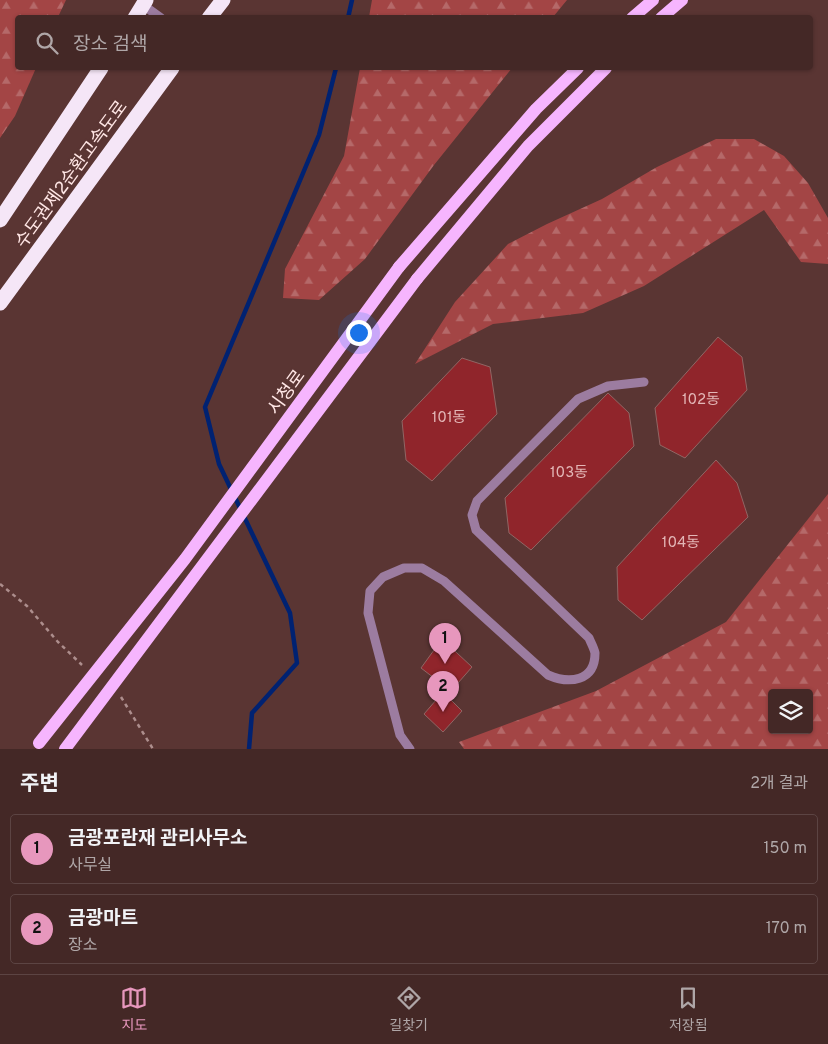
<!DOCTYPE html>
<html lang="ko">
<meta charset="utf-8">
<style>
:root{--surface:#442826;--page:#4e3432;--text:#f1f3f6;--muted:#afa6a7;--line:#5c4443;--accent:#e797bd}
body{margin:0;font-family:Overpass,"Noto Sans KR",sans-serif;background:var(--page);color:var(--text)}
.controls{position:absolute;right:15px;bottom:15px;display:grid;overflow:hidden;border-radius:5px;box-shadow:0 1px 4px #0004}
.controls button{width:45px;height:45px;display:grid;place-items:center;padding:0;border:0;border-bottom:1px solid var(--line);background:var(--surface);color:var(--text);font:25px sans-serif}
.you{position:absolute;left:358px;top:332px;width:18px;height:18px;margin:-12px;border:4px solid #fff;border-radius:50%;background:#1a73e8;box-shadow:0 0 0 8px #1a73e833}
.badge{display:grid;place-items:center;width:32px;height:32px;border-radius:50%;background:var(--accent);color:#111;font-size:16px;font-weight:700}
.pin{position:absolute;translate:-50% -41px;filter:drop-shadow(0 1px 2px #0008)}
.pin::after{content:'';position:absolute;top:26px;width:18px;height:15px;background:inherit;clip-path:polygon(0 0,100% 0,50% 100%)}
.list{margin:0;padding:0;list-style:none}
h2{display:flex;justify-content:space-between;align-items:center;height:65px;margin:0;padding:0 20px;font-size:21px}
h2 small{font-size:16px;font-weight:400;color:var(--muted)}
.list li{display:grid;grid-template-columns:32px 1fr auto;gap:15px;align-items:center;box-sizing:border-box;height:70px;margin:0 10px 10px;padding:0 10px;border:1px solid var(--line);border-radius:5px}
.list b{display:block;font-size:19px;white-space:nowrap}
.list p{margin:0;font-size:16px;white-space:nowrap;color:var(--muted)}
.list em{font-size:16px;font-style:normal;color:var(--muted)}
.icon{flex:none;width:28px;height:28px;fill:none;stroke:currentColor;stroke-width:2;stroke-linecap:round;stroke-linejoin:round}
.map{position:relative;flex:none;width:828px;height:749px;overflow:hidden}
.search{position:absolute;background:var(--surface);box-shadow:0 1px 4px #0004;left:15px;right:15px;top:15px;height:55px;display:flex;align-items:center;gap:12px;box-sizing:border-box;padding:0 18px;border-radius:5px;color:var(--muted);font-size:19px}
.sheet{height:225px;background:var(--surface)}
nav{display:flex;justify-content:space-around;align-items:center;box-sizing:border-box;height:70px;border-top:1px solid var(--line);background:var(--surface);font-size:14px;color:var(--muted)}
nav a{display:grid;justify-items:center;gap:2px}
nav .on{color:var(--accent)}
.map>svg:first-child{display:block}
</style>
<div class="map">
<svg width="828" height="749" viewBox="0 0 828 749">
<defs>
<pattern id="forest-firs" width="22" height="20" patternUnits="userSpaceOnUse" patternTransform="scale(1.25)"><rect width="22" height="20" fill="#a34545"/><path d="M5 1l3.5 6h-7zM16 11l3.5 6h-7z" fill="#b56969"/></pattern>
</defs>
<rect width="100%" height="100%" fill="#5a3533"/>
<path fill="url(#forest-firs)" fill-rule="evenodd" d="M0 0H66L58 17 18 18V68H36L15 116 0 138Z
M372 0H567L553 17H369Z
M360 68H512L434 165 365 259 319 300 283 298 285 269 344 156Z
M716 139H754L784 156 808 183 828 218V264L801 262 764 210 644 286 583 313 493 324 415 364 455 302 508 244 547 224 602 199 657 167Z
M828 494V749H464L459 742 596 691 726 622ZM772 693H809V730H772Z"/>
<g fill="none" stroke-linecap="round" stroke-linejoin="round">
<path stroke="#002272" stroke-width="4.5" d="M348 18 352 0
M249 749 252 713 297 663 290 613 219 464 205 407 319 135 336 68"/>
</g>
<path fill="#90252b" stroke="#906664" d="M718 337 742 357 747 390 685 458 660 445 655 408Z
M462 358 490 367 497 414 432 481 406 460 402 421Z
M608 393 629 413 634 446 531 550 509 533 505 498Z
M716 460 737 483 748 517 642 620 618 600 617 567Z
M442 639 472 667 451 691 421 668Z
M443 692 462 711 443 732 424 714Z"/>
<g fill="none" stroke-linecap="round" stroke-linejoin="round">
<path stroke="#ad8e8d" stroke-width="2.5" stroke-dasharray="4 4" stroke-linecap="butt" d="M0 584 27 606 58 642 82 665
M121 697 153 749"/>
<path stroke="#9c7ca0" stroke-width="9" d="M143 5 161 18
M410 749 400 735 368 613 370 591 383 577 404 568H422L444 581 548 675C569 684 595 682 595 653 594 648 591 643 589 638L476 530 472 515 477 501 578 399 608 386 644 382"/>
<path stroke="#f6b5fe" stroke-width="12" d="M632 18 653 0
M661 18 682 0
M399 267 536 109 578 68
M417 279 528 146 606 68"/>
<path stroke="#f5e6f7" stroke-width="15" d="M135 18 146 0
M209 18 223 0
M0 220 101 68
M0 303 172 68"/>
<path stroke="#f6b5fe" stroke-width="12" d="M39 743 185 559 399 267
M65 749 417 279"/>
</g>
<g text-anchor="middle" stroke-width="4" stroke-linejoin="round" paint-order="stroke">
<g font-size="15" fill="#e3b6b6">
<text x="701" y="404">102동</text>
<text x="449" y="422">101동</text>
<text x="569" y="477">103동</text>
<text x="681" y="547">104동</text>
</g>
<g font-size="18" fill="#ffe6e5" stroke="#5a3533">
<text transform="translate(71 174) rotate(-54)" y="6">수도권제2순환고속도로</text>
<text transform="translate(286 392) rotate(-54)" y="6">시청로</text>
</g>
</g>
</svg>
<div class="controls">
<button><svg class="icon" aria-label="layers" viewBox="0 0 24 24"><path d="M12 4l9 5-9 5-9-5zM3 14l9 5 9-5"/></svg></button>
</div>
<div class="you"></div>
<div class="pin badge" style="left:445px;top:664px">1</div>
<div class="pin badge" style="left:443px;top:712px">2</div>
<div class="search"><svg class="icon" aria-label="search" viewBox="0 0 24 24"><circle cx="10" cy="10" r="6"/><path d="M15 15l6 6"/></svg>장소 검색</div>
</div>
<section class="sheet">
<h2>주변<small>2개 결과</small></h2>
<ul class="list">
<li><span class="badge">1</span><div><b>금광포란재 관리사무소</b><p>사무실</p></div><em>150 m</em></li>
<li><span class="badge">2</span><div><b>금광마트</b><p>장소</p></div><em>170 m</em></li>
</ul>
</section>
<nav>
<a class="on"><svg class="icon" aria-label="map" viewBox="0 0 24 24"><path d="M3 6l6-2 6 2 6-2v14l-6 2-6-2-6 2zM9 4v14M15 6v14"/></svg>지도</a>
<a><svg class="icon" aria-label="directions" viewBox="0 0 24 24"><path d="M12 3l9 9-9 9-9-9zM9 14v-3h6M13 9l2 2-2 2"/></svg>길찾기</a>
<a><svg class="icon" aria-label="saved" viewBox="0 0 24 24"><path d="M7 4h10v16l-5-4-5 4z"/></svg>저장됨</a>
</nav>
